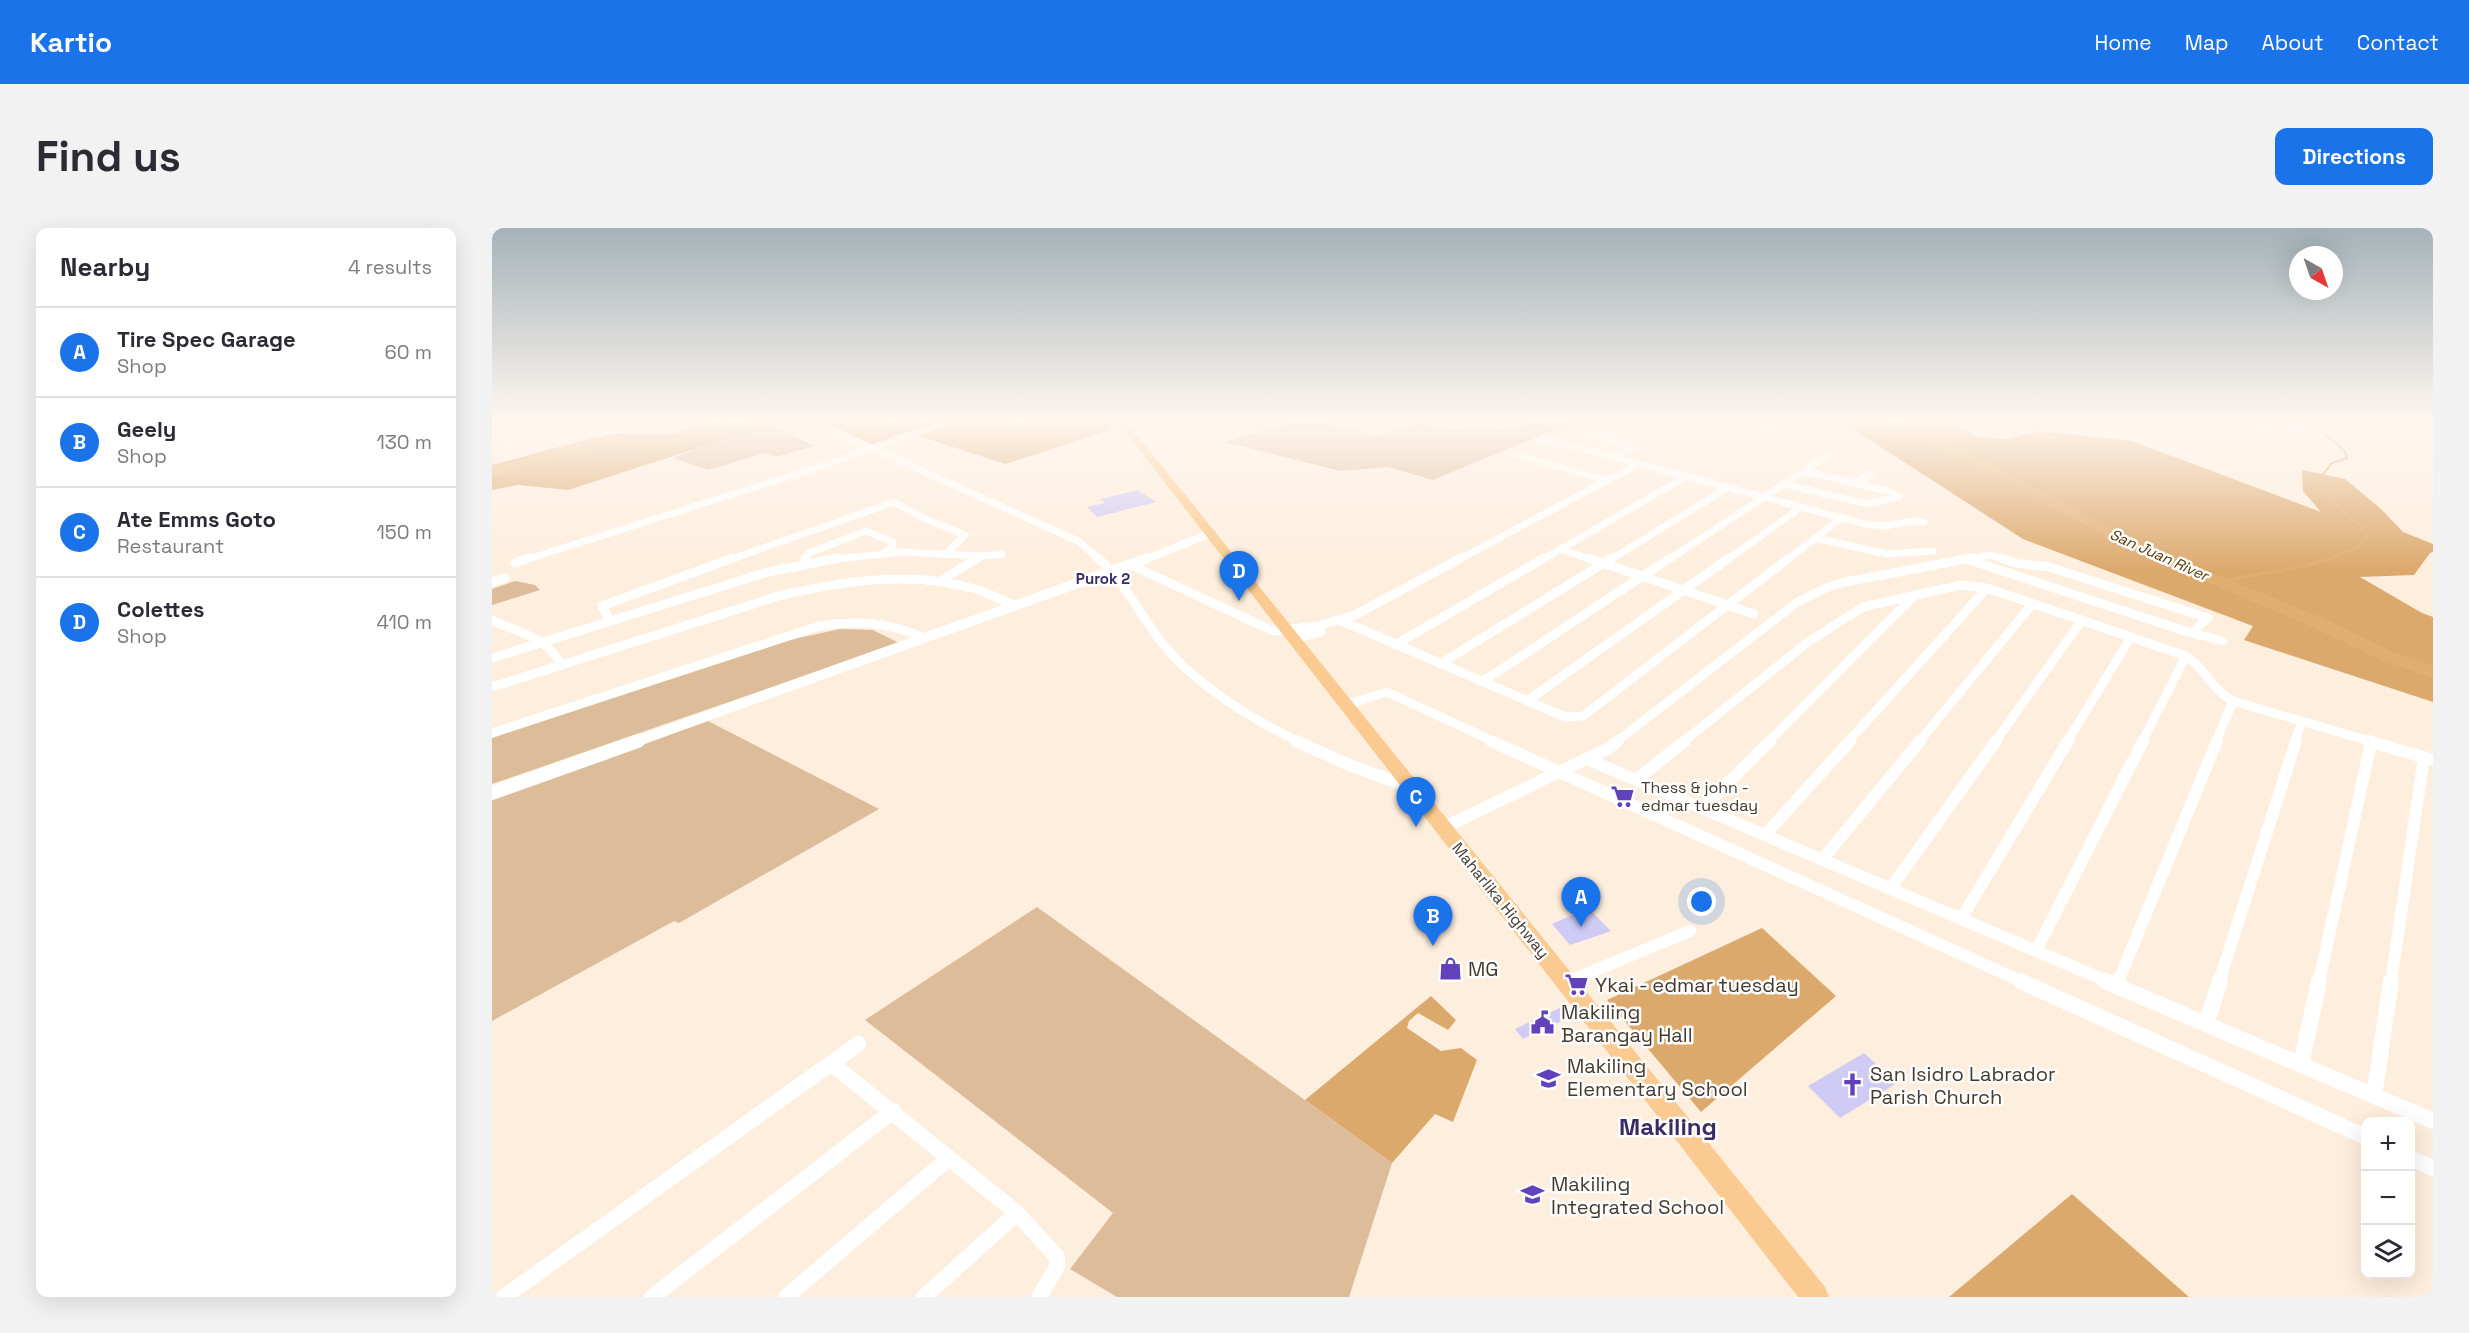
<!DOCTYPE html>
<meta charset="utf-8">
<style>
:root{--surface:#fff;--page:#f2f2f3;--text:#2b2b33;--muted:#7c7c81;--line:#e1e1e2;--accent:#1a73e8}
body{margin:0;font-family:"Space Grotesk",sans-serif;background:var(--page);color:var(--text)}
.controls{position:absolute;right:18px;bottom:18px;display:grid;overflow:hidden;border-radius:12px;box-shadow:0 6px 24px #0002}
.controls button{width:54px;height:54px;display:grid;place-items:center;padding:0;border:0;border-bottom:2px solid var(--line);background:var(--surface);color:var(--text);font:30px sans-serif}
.compass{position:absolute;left:1797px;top:18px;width:54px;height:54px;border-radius:50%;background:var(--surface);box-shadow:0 6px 24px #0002;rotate:140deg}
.you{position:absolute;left:1210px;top:674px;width:21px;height:21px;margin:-15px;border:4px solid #fff;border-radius:50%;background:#1a73e8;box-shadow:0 0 0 9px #1a73e833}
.badge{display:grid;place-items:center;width:39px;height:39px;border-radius:50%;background:var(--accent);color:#fff;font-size:20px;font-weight:700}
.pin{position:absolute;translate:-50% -50px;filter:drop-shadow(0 2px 3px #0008)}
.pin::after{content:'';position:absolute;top:32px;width:21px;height:18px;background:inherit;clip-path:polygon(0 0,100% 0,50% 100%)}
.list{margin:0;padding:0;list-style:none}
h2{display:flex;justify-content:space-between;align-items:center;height:78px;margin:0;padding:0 24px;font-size:26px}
h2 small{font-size:20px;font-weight:400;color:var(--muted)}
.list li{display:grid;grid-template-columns:39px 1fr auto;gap:18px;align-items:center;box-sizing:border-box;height:90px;padding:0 24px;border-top:2px solid var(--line)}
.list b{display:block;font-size:22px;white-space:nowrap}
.list p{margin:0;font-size:20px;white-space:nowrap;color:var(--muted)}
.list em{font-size:20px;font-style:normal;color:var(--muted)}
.icon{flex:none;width:33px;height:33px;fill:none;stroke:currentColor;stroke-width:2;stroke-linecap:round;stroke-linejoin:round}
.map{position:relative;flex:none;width:1941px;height:1069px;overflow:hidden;border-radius:12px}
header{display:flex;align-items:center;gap:36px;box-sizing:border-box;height:84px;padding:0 30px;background:var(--accent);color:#fff}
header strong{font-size:28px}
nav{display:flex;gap:33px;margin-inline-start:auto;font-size:21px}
.intro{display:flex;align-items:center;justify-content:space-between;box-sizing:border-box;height:144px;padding:0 36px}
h1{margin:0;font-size:42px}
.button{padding:15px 27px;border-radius:12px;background:var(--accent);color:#fff;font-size:21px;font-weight:700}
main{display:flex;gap:36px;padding:0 36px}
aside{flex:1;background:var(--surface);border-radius:12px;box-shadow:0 6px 24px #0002}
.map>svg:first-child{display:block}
</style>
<header>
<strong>Kartio</strong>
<nav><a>Home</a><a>Map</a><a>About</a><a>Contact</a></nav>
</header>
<div class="intro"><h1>Find us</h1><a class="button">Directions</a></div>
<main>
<aside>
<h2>Nearby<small>4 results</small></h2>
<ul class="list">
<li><span class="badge">A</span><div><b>Tire Spec Garage</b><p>Shop</p></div><em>60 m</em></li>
<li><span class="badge">B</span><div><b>Geely</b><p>Shop</p></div><em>130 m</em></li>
<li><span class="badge">C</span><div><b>Ate Emms Goto</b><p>Restaurant</p></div><em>150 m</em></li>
<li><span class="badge">D</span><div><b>Colettes</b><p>Shop</p></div><em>410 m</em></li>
</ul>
</aside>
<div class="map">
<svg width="1941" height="1069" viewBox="0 0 1941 1069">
<rect width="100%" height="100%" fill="#feeedd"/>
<path fill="#dcbc99" d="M804 192H826L883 208 926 194 949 203 990 199 1013 203 1039 192H1086L941 252 896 239 848 243 733 214Z
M281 199 323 218 284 229 273 225 216 242 181 230 219 216Z
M23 353 43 357 48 362 0 377V361Z
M348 401 381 402 407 415 0 556V510L288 414Z
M216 493 387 581 187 695 182 693 0 793V572Z
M545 679 900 935 857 1069H625L578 1041 621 985 373 792Z"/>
<path fill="#dca96d" d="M225 192H307L219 216 76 262 26 257 0 262V237L94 212 122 206H179Z
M328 192H394L415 199 434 192H527L541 196 551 192H613L622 201 513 236 421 206 381 219Z
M1347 192H1449L1487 209 1517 211 1545 203 1640 213 1829 284 1811 263 1810 242 1853 251 1889 281 1911 304 1941 316V324L1938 325 1922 347 1868 349 1930 385 1941 389V474L1752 412 1761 398 1531 311Z
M1270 700 1344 768 1209 884 1115 772Z
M939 768 964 792 956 802 926 785 917 793 915 800 949 823 969 820 985 832 961 894 943 886 900 935 813 872Z
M1580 966 1697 1069H1457Z"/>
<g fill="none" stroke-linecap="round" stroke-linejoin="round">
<path stroke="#e1ae71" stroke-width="2" d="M1834 207 1853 223 1855 230 1840 235 1831 246 1839 273 1868 297 1876 310 1865 320 1836 332"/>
<path stroke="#e1ae71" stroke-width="3" d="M1729 353 1808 339 1840 330"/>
<path fill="#e1ae71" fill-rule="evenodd" d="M237 192H255L177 222 152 223 123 216 0 249V241C38 230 82 212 121 209 134 207 145 215 157 215 185 215 211 202 237 192Z
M1395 192H1412L1432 201 1652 317 1828 389 1901 424 1941 438V450L1889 432 1816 397 1642 323Z"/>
</g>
<path fill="#cfcbf5" d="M646 262 664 274 605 289 595 279 613 275 609 271Z
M1096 680 1119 703 1078 717 1060 696Z
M1070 779 1078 789 1031 811 1023 801Z
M1372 825 1405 855 1348 890 1316 858Z"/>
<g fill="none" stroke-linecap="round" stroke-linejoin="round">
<path stroke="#fff" stroke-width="7" d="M1113 192 1093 205 1139 217 1141 220 1119 230
M1247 192 1293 199 1318 197
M1721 192 1800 200 1808 198 1806 192
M333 199 586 313 608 332
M1049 214 1046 213 1054 211 1373 296 1393 298 1422 293 1432 294
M1022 226 1117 253
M1365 255 1378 246
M1292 256 1375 276 1407 269 1399 264 1312 243
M1323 310 1395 326 1441 323
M1068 321 1101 332
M33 332 324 240 459 192
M237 332 402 274 431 290 473 307 457 323
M313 332 317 325 374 303 401 314V318L394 324
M337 332 409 324 490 328
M483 332 490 328 510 326
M966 332 1146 236
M1050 332 1193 249
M1118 332 1235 260
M1176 332 1336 227
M1235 332 1308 280
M1295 332 1348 291
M1472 332 1498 327 1514 332"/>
<path stroke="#fff" stroke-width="9" d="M313 330 314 335
M606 330C633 354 648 387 670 415 705 458 758 490 807 514
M1096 330 1262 386
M1509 330 1524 335 1557 339 1716 390 1699 405
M1477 332 1699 405 1731 413
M23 335 37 330
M639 337 781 403 826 398 863 387 969 330
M448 353 486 330
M0 354 13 350
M0 392C26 405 54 408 69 436
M118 393 110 378 241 330
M850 393 1073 489 1091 488 1297 330
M802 411 829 404
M903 417 1052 330
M0 430 276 344 347 330
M948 436 1120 330
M990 454 1178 330
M0 459 290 367C354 353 419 342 483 361 497 365 509 372 522 377
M1035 473 1237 330
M854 477 895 464 1003 514
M0 505 327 398C366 392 396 394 432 410
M1124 514 1304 375 1336 359 1353 354 1480 330
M1191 514 1316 414 1371 379 1469 357 1495 360 1694 428C1713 440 1720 462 1741 473L1881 514
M1276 514 1422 368
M1356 514 1495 360
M1427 514 1541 375
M1503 514 1590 392
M1575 514 1639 409
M1650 514 1694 428
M1724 514 1741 473
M1803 514 1810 493"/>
<path stroke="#fff" stroke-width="12" d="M804 513 855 536 920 560
M999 513 1531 754
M1876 513 1941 532
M1097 532 1617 754
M1145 551 1193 513
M1211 580 1278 513
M951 600 1117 520 1126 513
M1273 607 1358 513
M1330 632 1428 513
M1398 661 1504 513
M1469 691 1576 513
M1544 723 1651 513
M1075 754 1198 703
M1626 754 1725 513
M1727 754 1804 513
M1827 754 1879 514
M1899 754 1932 529"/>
<path stroke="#fff" stroke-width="16" d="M1528 753 1874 909
M1613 753 1941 893
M1075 754 1078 753
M1624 758 1626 753
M1714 796 1728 753
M340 836 525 985 565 1029V1039L547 1069
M1809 836 1827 753
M1882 868 1899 753
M1918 930 1941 940
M12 1069 366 816
M160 1069 401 883
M294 1069 457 930
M432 1069 525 985"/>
<path stroke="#fff" stroke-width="8" d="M652 332 717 306"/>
<path stroke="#fff" stroke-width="10" d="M142 514 656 330"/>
<path stroke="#fff" stroke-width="14" d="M0 565 146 513"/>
<path fill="#fbca90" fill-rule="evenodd" d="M621 192H631L648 211 1333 1059 1337 1069H1306L642 215Z"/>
</g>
<linearGradient id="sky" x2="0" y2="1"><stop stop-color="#a5b2b8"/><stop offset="0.56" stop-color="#fff7f0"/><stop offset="1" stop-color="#fff7f0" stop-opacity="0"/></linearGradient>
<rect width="1941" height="342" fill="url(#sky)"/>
<defs>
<symbol id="supermarket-bare" viewBox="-9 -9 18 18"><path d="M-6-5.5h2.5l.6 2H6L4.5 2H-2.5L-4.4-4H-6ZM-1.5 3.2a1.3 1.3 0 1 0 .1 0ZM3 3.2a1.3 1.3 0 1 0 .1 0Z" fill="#6142bb" stroke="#fefefe" stroke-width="2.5" paint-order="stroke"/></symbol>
<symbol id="shop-bare" viewBox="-9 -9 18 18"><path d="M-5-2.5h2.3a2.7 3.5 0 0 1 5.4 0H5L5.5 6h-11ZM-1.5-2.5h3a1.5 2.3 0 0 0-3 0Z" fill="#6142bb" stroke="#fefefe" stroke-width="2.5" paint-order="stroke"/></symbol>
<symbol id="civic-bare" viewBox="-9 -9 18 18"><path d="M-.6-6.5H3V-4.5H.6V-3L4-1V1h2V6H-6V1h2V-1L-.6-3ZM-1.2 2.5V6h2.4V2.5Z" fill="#6142bb" stroke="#fefefe" stroke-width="2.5" paint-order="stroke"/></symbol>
<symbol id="school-bare" viewBox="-9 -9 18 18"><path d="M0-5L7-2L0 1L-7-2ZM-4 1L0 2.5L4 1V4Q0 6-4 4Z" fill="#6142bb" stroke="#fefefe" stroke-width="2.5" paint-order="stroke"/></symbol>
<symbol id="church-bare" viewBox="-9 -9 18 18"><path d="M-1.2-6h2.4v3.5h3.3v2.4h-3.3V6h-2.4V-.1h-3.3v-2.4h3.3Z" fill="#6142bb" stroke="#fefefe" stroke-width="2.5" paint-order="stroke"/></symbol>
</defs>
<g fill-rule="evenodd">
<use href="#supermarket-bare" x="1114" y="552" width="33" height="33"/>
<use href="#shop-bare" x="942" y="724" width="33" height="33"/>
<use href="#supermarket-bare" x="1068" y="740" width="33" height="33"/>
<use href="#civic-bare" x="1034" y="778" width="33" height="33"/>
<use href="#school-bare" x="1040" y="834" width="33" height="33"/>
<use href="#church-bare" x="1344" y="840" width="33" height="33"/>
<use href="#school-bare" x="1024" y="950" width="33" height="33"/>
</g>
<g text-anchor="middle" stroke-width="5" stroke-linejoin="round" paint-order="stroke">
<g font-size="15" font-style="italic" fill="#573603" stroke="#fefefe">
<text transform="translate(1667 327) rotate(24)" y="5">San Juan River</text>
</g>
<g font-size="15" font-weight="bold" fill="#382b66" stroke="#fefefe">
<text x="611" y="356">Purok 2</text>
</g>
<g font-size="16" fill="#453a2e" stroke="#fefefe" text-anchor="start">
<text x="1149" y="565">Thess &amp; john -<tspan x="1149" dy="18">edmar tuesday</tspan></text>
</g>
<g font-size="16" fill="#453a2e" stroke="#fefefe">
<text transform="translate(1009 672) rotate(51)" y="6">Maharlika Highway</text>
</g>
<g font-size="20" fill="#453a2e" stroke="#fefefe" text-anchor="start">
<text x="976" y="748">MG</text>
<text x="1103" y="764">Ykai - edmar tuesday</text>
<text x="1069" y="791">Makiling<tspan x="1069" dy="23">Barangay Hall</tspan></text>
<text x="1075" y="845">Makiling<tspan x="1075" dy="23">Elementary School</tspan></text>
<text x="1378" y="853">San Isidro Labrador<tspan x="1378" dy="23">Parish Church</tspan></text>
<text x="1059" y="963">Makiling<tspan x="1059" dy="23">Integrated School</tspan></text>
</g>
<g font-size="24" font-weight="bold" fill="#382b66" stroke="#fefefe">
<text x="1176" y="907">Makiling</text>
</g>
</g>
</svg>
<div class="controls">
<button>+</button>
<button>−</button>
<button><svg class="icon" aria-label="layers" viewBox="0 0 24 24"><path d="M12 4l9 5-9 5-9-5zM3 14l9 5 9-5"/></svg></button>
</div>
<svg class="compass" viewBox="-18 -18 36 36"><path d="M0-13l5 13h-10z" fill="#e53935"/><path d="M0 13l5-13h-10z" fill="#7c7c81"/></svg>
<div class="you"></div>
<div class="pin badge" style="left:1089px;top:699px">A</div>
<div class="pin badge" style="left:941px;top:718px">B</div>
<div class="pin badge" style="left:924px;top:599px">C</div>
<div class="pin badge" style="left:747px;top:373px">D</div>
</div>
</main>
